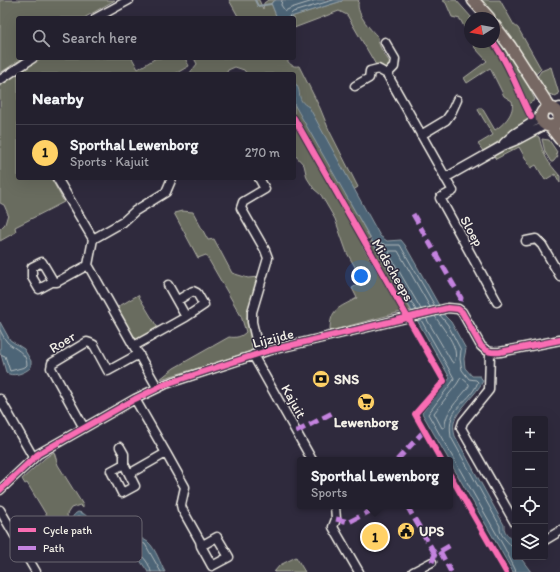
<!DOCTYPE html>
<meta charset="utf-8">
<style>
:root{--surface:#23202e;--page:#2b2836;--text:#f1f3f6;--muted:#a3a3aa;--line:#403e4a;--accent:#ffd166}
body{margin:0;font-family:Itim,sans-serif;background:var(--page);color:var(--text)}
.controls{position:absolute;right:12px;bottom:12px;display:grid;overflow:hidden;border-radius:4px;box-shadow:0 4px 16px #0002}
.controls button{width:36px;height:36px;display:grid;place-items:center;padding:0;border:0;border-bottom:1px solid var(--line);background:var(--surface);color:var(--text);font:20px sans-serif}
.compass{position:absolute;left:464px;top:12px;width:36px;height:36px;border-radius:50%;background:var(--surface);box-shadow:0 4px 16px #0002;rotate:259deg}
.you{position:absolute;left:361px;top:276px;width:14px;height:14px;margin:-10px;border:3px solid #fff;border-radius:50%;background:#1a73e8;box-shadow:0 0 0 6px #1a73e833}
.badge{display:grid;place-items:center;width:26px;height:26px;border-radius:50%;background:var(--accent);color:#111;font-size:13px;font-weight:700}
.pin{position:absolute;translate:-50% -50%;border:2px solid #fff;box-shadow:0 1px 4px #0006}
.popup{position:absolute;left:297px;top:457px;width:156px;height:52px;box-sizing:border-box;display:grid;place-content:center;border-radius:4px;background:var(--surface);filter:drop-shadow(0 1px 3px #0005);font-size:13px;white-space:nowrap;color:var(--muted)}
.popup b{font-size:15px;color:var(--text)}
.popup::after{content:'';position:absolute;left:50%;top:100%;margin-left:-8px;border:8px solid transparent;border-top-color:var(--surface)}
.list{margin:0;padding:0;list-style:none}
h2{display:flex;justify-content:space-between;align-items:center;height:52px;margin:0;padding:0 16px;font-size:17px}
h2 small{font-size:13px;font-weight:400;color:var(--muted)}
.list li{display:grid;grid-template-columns:26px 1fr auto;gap:12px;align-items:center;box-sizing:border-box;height:56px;padding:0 16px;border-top:1px solid var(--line)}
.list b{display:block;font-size:15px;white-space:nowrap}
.list p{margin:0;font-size:13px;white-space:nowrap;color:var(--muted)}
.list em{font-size:13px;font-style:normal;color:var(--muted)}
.icon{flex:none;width:22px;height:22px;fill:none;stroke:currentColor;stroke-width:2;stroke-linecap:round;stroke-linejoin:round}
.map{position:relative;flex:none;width:560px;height:572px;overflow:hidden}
.search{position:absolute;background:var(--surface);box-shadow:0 4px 16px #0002;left:16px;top:16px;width:280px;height:44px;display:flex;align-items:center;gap:10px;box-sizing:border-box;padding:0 14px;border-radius:4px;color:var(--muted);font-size:15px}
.panel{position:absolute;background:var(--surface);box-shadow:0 4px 16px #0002;left:16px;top:72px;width:280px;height:108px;border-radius:4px}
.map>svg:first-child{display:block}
</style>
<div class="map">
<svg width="560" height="572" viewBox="0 0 560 572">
<rect width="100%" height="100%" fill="#2f2a3d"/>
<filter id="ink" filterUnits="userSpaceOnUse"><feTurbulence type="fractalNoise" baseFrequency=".025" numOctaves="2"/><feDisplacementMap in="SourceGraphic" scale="8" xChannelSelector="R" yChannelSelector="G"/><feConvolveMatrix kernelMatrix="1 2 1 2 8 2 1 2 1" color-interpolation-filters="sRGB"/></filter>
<g filter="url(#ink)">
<path fill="#696c5e" stroke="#aeaea3" d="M0 0H115L84 18H18V58H23L0 73Z
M229 0H259L263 9 264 3 268 0H276L271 3 277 18H239Z
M343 0H359C354 12 370 29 378 37 378 47 386 56 391 64L386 69 381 68 376 65 347 15 339 11 294 28V18H287L342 1Z
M442 0H456L472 18H470V38L460 19 452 17 446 3Z
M477 0H500L514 25 518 28 540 67 541 69 536 74 530 65 529 66Z
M494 31 525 79 535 100 526 105 512 71 494 41Z
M472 42H491L505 64 525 110 528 120 496 143 483 151 478 144 493 135 478 110 479 108H482L495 130C504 124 515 113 512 101L504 96 490 68 467 83 464 78 487 61 475 48Z
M41 58H132L138 69 156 58H185L189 66 175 74H18V178H51L64 202 15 227 16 232 0 241V229L5 224 8 214 4 205 0 203V85Z
M194 58H286C289 64 292 67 299 66L320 108 329 130 358 187 346 195 370 238 362 242 363 247 401 312 330 331C330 308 339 308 357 298L352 288 359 284 358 282 362 279 347 253 335 219 321 195 314 189 307 178 304 165 294 154V74H247L244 70 235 67 228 70 226 74H189L197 64Z
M551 67 559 94 555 96 546 93 537 77 541 71Z
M535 135 539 137C544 157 547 161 560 176V183L555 174 545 180 536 165 531 168 519 147 496 159 494 156Z
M542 139 549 140 557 152 556 153 558 156 553 162H551L545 152Z
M182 211 193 212 208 240 214 239 232 273 248 278 259 277 247 318 253 347 252 351 206 366 160 379 174 368 229 337C236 338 241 337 246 332L241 316 206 255 198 258 174 213Z
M372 241 411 310 406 312 368 244Z
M138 295 159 330 140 341H135L116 308Z
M54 452 58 465 83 505V508L80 505 71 508 67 514 68 521 54 519 47 516 27 483 25 484 22 479 45 458Z
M296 557 305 572H274L280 565Z"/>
<path fill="#4d6577" stroke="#909da4" d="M276 0H343L342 1 287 18H277L271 3Z
M294 82C304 92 294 99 309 107L380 236 387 241 401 240 405 245 445 316 451 322 466 349 464 359 465 368 472 376H480L483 381C476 395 456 411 454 423 453 427 454 432 455 436L504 525C503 535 513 537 515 546 516 549 515 554 515 557H520L531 572H513L422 413 450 378 294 104Z
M0 322 10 340 24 349 31 361V367C26 373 11 378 6 372L0 351Z
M78 512C89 513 90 524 97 530 109 540 138 533 148 542 156 549 160 563 165 572H148L139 559 135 557 106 559 97 557C92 550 88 552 84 547 79 541 76 532 72 525 71 520 72 515 78 512Z"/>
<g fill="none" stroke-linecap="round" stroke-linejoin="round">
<path stroke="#b1b9bb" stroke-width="1" d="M282 0 281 5 285 11 291 8 316 0
M289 18 290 15 293 12 333 0
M421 309 389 254 390 251H398L430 307
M416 310 379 245V242L386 245H400L435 306
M440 315 448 325 461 350 460 359 462 370 469 379 476 380 478 382C468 407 446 404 451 437L500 526C499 535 506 539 511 546L515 547
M426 318 452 362 454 363C461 347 443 330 435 316
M421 320 454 378 453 381 428 414 504 547 515 569 516 572
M0 330C2 334 4 338 7 342 14 349 27 352 27 365L25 367 10 371 5 356 0 354
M462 378 469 384V386C460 399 445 410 445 427L442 428 434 413 457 384 460 379Z
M101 542 117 545 119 548 117 549H102L99 544Z
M151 572C150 565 144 556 137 553L99 554 95 549 87 544 76 524 77 517 79 516C88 519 89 532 98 536 113 542 132 539 145 544L161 572"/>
<path stroke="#909da4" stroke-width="2" d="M255 0 258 6 271 4"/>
<defs>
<path id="minor" d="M96 18 129 0
M385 42 395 59 394 67 387 74 453 191 440 198 497 302
M0 80 33 58
M355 86 369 78 370 71 378 69 387 74
M554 109 560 107
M559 117 560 116
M421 135 446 120 451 113 457 100
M504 143 514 134 541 117
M57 178 93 239
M445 178 500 147 517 140 545 125
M526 241 536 239 542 245 560 276
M52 282V279L42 262 32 267V277L39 289 52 282H57L88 265
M168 285 186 317
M134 346 186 317 204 305 197 293 193 291 178 300
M259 353 252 322V312L268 258 265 250 241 208 243 202 265 189 259 178
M490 353 489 390 463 422 461 428 515 523
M253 355 312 460
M157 387 88 265 93 239 123 222 135 211 166 192 172 178
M0 399 33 457
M135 399 166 453
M84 428 51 368 52 363 87 342 90 343 94 345 108 371 139 354
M120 447 124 454V464
M124 464 135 486 122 493 111 471Z
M129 474 166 453 185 487 181 505 182 509 200 541 201 546 212 566 229 557 217 537 201 546
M0 490 38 454 135 399 166 384 267 351 448 308 458 309 462 312 481 346C487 352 491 353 500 352L560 340
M335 506 336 519 333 527 359 572
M0 510 36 572
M545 540 560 531
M413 572 432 562"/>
<path id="major" d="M473 0 489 18
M494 25 510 46 550 108
M541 117a9 9 0 1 1 18 0a9 9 0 1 1-18 0Z
M550 126 560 139"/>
</defs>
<use href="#minor" stroke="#f4f1e8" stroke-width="11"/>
<use href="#major" stroke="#f4f1e8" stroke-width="14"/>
<use href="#minor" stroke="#2f2a3d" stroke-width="8"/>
<use href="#major" stroke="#776864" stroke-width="11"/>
<path stroke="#c483df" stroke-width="5" stroke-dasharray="10 5" stroke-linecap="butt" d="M413 214 461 298 458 309
M296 432 334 412
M397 460 425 430
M407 506 435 554
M336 519 349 522 380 506
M440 551 451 572
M432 562 435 554 451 545"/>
<defs>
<path id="cycleway" d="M493 42C510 65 518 92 531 117
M294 118 444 381 415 414 441 460
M450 475 506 572
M0 490 38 454 135 399 166 384 267 351 448 308 458 309 462 312 481 346C487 352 491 353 500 352L560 340"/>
</defs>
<use href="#cycleway" stroke="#2f2a3d" stroke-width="8"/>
<use href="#cycleway" stroke="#f96db3" stroke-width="6"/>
</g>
</g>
<defs>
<symbol id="bank-disc" viewBox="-11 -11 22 22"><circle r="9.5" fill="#ffd166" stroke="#2f2a3d"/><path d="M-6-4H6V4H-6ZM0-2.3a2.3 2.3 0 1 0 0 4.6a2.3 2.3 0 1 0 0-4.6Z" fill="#111"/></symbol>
<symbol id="supermarket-disc" viewBox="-11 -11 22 22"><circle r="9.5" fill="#ffd166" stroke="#2f2a3d"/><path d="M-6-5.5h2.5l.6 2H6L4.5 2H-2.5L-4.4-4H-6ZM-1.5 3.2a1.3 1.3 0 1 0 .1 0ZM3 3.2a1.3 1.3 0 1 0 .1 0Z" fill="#111"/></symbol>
<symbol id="civic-disc" viewBox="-11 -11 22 22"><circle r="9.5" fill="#ffd166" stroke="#2f2a3d"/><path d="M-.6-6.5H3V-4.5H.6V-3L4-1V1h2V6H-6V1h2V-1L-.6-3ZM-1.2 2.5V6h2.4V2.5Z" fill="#111"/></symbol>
</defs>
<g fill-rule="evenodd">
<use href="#bank-disc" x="311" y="369" width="20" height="20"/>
<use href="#supermarket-disc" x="356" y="392" width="20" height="20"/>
<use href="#civic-disc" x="396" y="521" width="20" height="20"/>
</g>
<g text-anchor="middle" stroke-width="3" stroke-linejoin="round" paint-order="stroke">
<g font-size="14" fill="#f4f1e8" stroke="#2f2a3d">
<text transform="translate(472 231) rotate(61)" y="5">Sloep</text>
<text transform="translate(393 270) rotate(60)" y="5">Midscheeps</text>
<text transform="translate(273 338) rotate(-14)" y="5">Lijzijde</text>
<text transform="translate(62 342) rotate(-32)" y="5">Roer</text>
<text transform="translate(294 401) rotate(61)" y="5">Kajuit</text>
</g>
<g font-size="14" font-weight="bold" fill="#f4f1e8" stroke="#2f2a3d" text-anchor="start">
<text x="334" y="384">SNS</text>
<text x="366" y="427" text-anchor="middle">Lewenborg</text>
<text x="419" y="536">UPS</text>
</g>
</g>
<rect x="10" y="516" width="132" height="46" rx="6" fill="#2f2a3d" stroke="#6a6670" stroke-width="1"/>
<rect x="18" y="528" width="18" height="4" fill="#f96db3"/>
<rect x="18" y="546" width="18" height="4" fill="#c483df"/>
<g font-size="11" fill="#f4f1e8">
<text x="43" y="534">Cycle path</text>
<text x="43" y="552">Path</text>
</g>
</svg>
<div class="controls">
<button>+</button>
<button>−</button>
<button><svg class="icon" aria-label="locate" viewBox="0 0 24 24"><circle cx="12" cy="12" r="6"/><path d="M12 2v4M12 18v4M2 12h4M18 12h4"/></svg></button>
<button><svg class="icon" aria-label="layers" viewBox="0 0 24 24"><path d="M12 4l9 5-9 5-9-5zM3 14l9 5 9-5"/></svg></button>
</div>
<svg class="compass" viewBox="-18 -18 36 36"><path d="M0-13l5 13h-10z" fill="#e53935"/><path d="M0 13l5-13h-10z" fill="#a3a3aa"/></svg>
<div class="you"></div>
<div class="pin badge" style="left:375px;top:537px">1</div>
<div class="popup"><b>Sporthal Lewenborg</b>Sports</div>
<div class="search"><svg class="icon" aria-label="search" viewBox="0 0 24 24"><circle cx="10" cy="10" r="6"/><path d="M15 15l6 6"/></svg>Search here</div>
<section class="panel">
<h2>Nearby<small></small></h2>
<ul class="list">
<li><span class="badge">1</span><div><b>Sporthal Lewenborg</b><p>Sports · Kajuit</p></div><em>270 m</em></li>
</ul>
</section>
</div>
